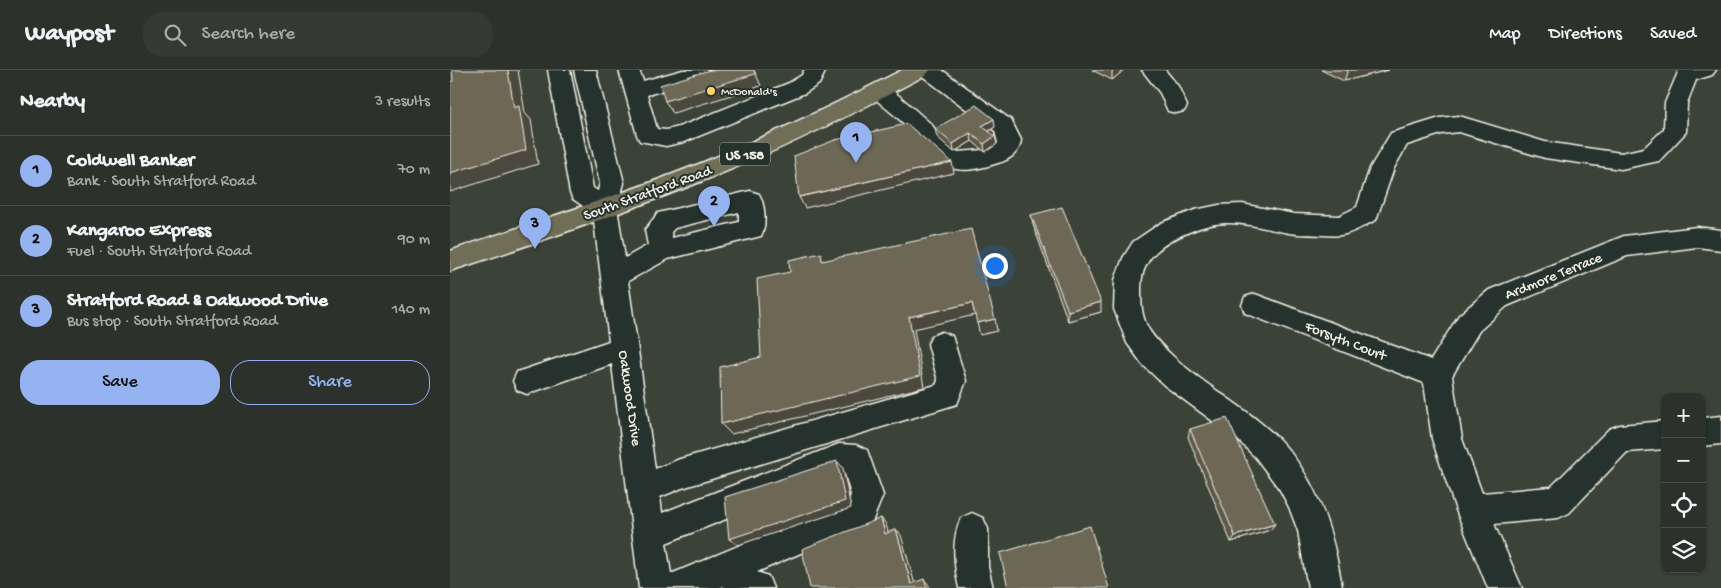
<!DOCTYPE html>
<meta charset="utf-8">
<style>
:root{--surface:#2c322b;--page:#343a33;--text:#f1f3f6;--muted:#a6aaa9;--line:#484d47;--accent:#95b2f1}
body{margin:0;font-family:"Gochi Hand",sans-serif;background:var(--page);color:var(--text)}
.controls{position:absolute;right:15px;bottom:15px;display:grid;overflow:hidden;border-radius:10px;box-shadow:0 1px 4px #0004}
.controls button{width:45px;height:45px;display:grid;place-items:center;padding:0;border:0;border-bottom:1px solid var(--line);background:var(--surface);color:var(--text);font:25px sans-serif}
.you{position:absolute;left:544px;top:195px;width:18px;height:18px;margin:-12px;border:4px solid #fff;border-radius:50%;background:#1a73e8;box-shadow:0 0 0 8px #1a73e833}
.badge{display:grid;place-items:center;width:32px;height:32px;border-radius:50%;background:var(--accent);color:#111;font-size:16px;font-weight:700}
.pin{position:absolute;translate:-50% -41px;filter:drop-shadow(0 1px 2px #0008)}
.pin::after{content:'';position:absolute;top:26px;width:18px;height:15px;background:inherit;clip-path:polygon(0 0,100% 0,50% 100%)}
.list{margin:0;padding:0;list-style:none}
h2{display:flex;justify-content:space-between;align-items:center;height:65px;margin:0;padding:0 20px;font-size:21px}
h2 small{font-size:16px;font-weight:400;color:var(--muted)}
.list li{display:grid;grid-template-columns:32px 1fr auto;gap:15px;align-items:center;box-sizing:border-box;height:70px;padding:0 20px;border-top:1px solid var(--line)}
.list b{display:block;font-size:19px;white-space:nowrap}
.list p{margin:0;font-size:16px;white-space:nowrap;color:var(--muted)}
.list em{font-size:16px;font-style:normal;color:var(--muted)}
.actions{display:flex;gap:10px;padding:15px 20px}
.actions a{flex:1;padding:11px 0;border:1px solid var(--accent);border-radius:20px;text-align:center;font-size:18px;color:var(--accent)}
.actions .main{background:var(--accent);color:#111}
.icon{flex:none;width:28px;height:28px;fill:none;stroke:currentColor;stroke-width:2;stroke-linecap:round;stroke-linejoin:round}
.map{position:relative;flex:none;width:1271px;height:518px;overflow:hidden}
header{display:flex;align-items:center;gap:30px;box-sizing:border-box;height:70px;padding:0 25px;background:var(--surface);border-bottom:1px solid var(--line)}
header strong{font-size:24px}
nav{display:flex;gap:28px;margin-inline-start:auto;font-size:18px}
.search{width:350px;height:45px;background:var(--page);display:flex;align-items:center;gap:12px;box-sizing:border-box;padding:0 18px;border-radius:20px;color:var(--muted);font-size:19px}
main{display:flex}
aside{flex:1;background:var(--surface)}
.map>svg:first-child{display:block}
</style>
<header>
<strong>Waypost</strong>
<div class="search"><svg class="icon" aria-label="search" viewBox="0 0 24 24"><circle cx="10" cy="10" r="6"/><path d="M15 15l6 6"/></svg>Search here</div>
<nav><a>Map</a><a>Directions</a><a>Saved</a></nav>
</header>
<main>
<aside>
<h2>Nearby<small>3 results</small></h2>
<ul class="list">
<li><span class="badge">1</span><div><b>Coldwell Banker</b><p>Bank · South Stratford Road</p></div><em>70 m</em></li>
<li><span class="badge">2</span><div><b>Kangaroo Express</b><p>Fuel · South Stratford Road</p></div><em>90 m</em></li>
<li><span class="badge">3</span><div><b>Stratford Road &amp; Oakwood Drive</b><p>Bus stop · South Stratford Road</p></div><em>140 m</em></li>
</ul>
<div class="actions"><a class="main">Save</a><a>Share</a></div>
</aside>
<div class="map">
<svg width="1271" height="518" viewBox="0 0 1271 518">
<rect width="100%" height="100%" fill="#3b4339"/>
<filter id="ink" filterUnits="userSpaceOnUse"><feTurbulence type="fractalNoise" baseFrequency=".02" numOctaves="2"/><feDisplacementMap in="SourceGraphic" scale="10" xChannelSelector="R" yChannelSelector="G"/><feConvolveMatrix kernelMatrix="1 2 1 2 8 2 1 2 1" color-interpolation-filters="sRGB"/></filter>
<g filter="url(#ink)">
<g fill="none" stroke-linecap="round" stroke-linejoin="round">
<defs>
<path id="minor" d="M98 0H120L143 118 148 121 150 113 124 0H146L174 113 167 138 175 188 198 175 195 160 208 143 300 121 309 124C315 135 317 155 311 166L218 189 178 211 205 399 230 389 486 315 488 311 478 274 482 266 492 262 502 266 516 311 507 334 232 418 210 427 212 443 389 374 406 375 417 380 433 425 422 452 307 502 318 506 323 518H273L274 516 269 518H189L162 294 77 324 67 320 63 311 67 302 159 271 143 143 123 129 120 123ZM289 142V152L222 168 221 162 225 158ZM389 404H395L401 425 399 430 221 504 216 473Z
M169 0H189L193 11 233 0H269L265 5 197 25 207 59 216 60 229 57 339 13 352 5 354 0H376L369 14 355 23 234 72 216 76 190 71 187 65Z
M467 0H492L561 50 571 70C570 82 560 90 548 93 505 107 492 100 465 66 454 51 436 39 422 26L419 21 422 16 430 14 438 16 481 54 494 71 508 82 534 80 548 73 545 61 471 5Z
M692 0H715L728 16 737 36 734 41 726 43 718 41 710 23Z
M1229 0H1266L1262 5 1246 10 1237 33 1236 62 1209 91 1171 99 1095 88 1009 62 991 64 957 75 944 98 926 150C914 155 904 163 891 165 885 166 879 165 873 165 861 164 850 165 839 163 801 156 778 145 739 162 713 173 691 187 691 218 691 232 691 245 698 258 705 270 716 280 726 289 762 322 809 343 840 382 871 421 885 470 892 518H858L848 461 839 437 830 420 806 388 787 369 714 315 693 295 677 273 664 239 665 210 673 188 683 172 711 153 745 140 769 135 792 134 844 144 889 146 907 137 920 98 941 63 990 48 1009 46 1095 72 1171 83 1194 78 1214 59 1215 33Z
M1247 157 1271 160V180L1247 177 1177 186 1057 236 1029 261 1002 306 1012 369 1032 423 1101 417 1159 359 1170 355 1215 351V379L1177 382 1119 443 1108 448 1044 454 1072 518H1038L1006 440 982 369 974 313 795 243 792 235 795 227 805 224 981 290 1009 245 1039 220 1174 166Z
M1271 346V374L1252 376V348Z
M522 443 533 448 538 459V497L543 518H509C504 495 501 470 511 448Z"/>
<path id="major" d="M452 0H480L476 5C399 46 321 85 240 116 161 147 80 175 0 201V181C74 155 150 132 223 104 302 74 378 38 452 0Z"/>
</defs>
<use href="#minor" stroke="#f4f1e8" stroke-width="3"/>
<use href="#major" stroke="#f4f1e8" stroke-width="3"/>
<use href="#minor" fill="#26332d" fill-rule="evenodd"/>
<use href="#major" fill="#716e59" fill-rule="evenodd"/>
</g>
<path fill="#5e5949" stroke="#f4f1e8" d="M642 0H674L662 10Z
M871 0H939L894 11Z
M545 57 539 61 547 74 535 82 522 71 504 82 487 67 485 59Z
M581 145 651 242 618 251 583 155Z
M740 359 820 460 781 472 738 367Z"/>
<path fill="#4c493c" stroke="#f4f1e8" d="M58 0H68L75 43 81 50 88 94 0 122V103Z
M304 0 311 16 223 43 215 31Z
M664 0H674L662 10V2Z
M898 0H939L894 11Z
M544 49 545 57 534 64 532 56Z
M520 63 522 71 504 82 503 74Z
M545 66 547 74 535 82 534 74Z
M502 92 504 103 355 138 349 127Z
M651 232V242L618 251V241Z
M522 233 525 245 464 259 474 317 281 364 271 354 459 247Z
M545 249 547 261 530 265 527 253Z
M387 391 393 398 401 438 288 475 279 469Z
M431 448 436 454 440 470 435 464Z
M825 454 820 460 781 472 785 466Z
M446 459 451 465 466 518 461 514Z
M474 509 478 514 480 518H477Z"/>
<path fill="#6d6855" stroke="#f4f1e8" d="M2 0H58L64 38 69 36 76 80 0 103V12L3 11Z
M260 0H304L305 4 215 31 210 15Z
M526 35 544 49 532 56 545 66 534 74 520 63 503 74 485 59Z
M457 54 502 92 349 127 344 86 385 70Z
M612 137 651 232 618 241 581 145Z
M521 159 545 249 527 253 522 233 459 247 470 306 271 354 270 297 311 287 307 209 340 202 339 190 371 183 372 191Z
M777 348 825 454 785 466 740 359Z
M387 391 395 431 279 469 275 427Z
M431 448 435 464 446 459 461 514 474 509 477 518H360L352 479Z
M640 456 659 518H558L550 483Z"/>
</g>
<circle fill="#ffd166" stroke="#26332d" stroke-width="2" cx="261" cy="21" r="5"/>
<g text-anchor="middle" stroke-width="4" stroke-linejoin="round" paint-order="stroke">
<g font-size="12" fill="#f4f1e8" stroke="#26332d" text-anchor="start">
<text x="271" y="25">McDonald's</text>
</g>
<rect fill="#26332d" stroke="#b6b8b0" stroke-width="1" x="270" y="72.5" width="50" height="23" rx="4"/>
<g font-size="14" font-weight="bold" fill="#f4f1e8">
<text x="295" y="89">US 158</text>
</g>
<g font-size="15" fill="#f4f1e8" stroke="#26332d">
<text transform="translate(197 122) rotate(-20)" y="5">South Stratford Road</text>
<text transform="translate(1103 205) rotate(-22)" y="5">Ardmore Terrace</text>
<text transform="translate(896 270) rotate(21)" y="5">Forsyth Court</text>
<text transform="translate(181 328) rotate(82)" y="5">Oakwood Drive</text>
</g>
</g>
</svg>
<div class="controls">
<button>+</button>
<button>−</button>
<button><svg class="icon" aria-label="locate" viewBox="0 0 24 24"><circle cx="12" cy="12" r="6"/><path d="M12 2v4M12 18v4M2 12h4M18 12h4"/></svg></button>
<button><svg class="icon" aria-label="layers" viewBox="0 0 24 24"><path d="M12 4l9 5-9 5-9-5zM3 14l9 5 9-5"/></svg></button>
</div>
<div class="you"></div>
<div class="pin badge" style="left:406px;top:93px">1</div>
<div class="pin badge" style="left:264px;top:157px">2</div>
<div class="pin badge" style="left:85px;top:179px">3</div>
</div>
</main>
